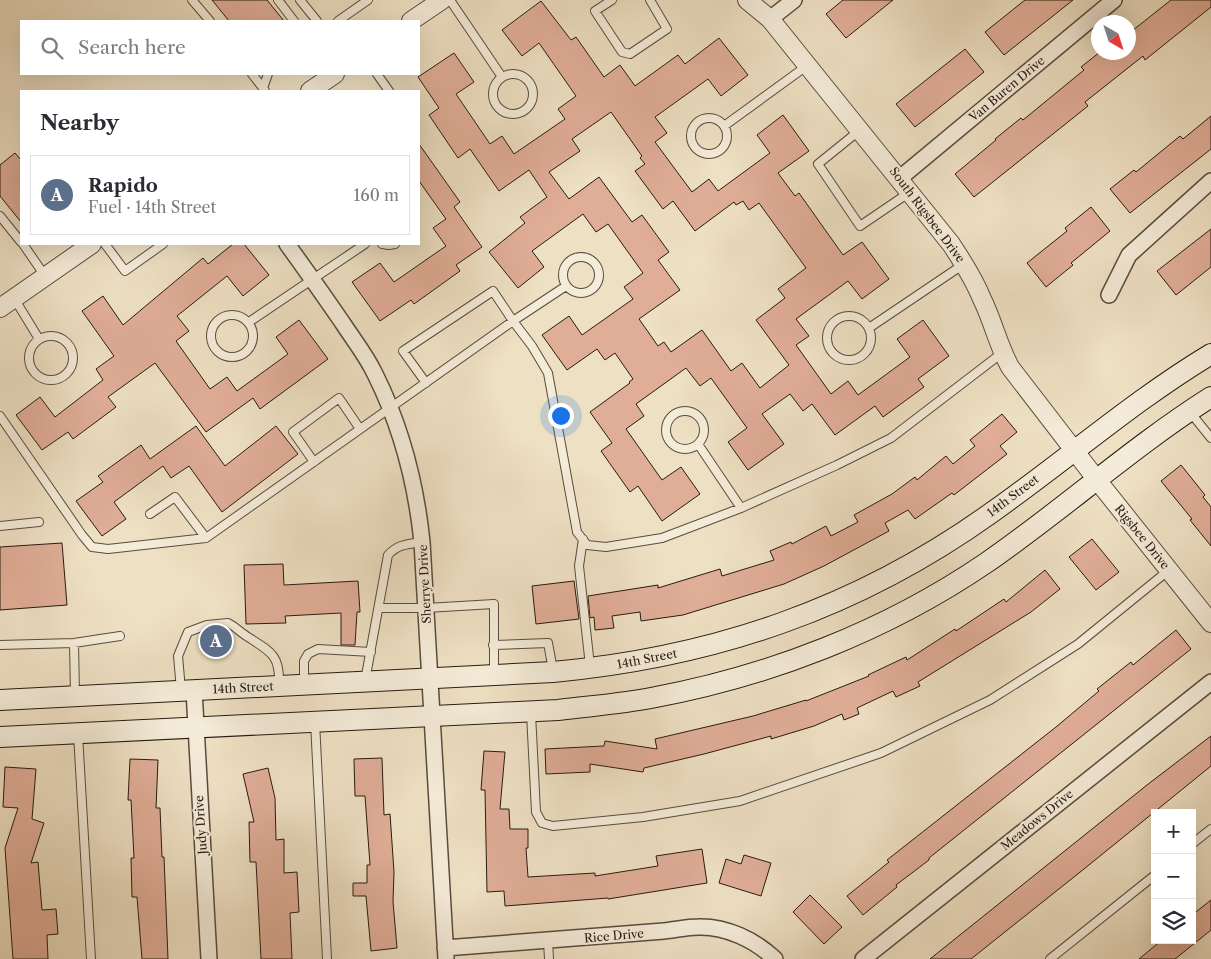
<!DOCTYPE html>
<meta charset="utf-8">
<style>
:root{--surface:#fff;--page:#f7f7f7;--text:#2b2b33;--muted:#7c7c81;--line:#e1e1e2;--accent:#2563eb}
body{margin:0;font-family:"Libre Caslon Text",serif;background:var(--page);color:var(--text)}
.controls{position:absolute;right:15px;bottom:15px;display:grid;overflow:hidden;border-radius:0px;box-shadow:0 5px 20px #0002}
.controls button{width:45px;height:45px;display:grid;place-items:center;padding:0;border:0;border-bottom:1px solid var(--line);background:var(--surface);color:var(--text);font:25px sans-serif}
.compass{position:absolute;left:1091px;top:15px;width:45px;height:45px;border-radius:50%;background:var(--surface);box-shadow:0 5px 20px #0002;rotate:141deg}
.you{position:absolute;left:560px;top:415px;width:18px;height:18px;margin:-12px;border:4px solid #fff;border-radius:50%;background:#1a73e8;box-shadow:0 0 0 8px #1a73e833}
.badge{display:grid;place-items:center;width:32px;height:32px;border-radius:50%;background:var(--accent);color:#fff;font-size:16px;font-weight:700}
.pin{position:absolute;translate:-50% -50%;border:2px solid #fff;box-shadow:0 1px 5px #0006}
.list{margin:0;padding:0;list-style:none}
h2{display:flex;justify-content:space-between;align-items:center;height:65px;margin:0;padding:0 20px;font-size:21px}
h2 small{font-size:16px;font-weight:400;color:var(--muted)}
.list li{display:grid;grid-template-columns:32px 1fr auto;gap:15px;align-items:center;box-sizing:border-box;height:80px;margin:0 10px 10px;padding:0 10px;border:1px solid var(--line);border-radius:0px}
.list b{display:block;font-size:19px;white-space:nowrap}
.list p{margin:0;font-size:16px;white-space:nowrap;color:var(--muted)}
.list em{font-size:16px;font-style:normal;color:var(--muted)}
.icon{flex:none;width:28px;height:28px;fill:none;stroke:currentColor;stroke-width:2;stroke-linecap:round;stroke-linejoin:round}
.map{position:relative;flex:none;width:1211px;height:959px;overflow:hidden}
.search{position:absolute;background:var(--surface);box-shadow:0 5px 20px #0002;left:20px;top:20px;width:400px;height:55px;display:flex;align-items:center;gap:12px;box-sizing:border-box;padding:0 18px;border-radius:0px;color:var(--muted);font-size:19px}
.panel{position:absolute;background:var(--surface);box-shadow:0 5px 20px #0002;left:20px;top:90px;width:400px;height:155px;border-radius:0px}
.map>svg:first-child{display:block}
</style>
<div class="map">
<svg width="1211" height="959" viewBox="0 0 1211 959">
<rect width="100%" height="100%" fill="#eee0c3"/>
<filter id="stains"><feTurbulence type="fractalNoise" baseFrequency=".004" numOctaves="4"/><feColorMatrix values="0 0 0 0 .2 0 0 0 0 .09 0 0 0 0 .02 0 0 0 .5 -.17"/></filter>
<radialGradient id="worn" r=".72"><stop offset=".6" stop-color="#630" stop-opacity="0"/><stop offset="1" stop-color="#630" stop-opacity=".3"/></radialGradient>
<path fill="#e0ad97" stroke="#271b11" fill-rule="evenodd" d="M212 0H267L284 21H229Z
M843 0H893L846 38 826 14Z
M1025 0H1073L1004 55 985 32Z
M1171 0H1211V7L1145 60 1143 56 1085 102 1088 106 974 197 955 174 996 140 995 139 1021 118 1023 120 1084 70 1081 67 1100 52H1128V34Z
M541 1 571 40 576 37 604 77 620 65 635 86 678 55 685 64 719 38 748 75 721 96 708 79 655 117 667 133 655 142 692 192 709 179 718 191 770 153 757 135 783 115 809 151 778 173 795 196 799 193 843 255 862 242 889 279 862 299 848 281 796 319 809 336 796 345 831 394 848 381 858 395 910 357 897 339 923 320 949 356 918 379 924 387 883 417 875 406 835 435 812 404 803 411 790 394 762 414 784 444 748 470 728 442 747 428 711 378 700 386 686 368 636 404 644 416 626 429 662 480 681 467 700 494 662 521 638 486 630 492 601 451 612 443 590 412 630 383 629 382 633 379 615 353 605 360 597 349 567 370 542 335 569 316 582 335 633 299 624 287 643 273 608 224 596 232 583 214 532 251 544 267 518 288 489 252 525 223 520 217 547 197 529 170 499 191 470 149 458 158 429 115 439 108 418 77 454 53 474 82 456 94 490 144 502 136 514 154 565 119 558 109 576 96 539 43 522 56 502 30ZM611 112 642 156 640 158 645 164 635 171 663 209 673 201 695 231 734 202 736 205 743 201 749 210 759 203 806 268 778 289 785 298 756 320 789 365 760 388 742 363 731 371 702 330 671 352 664 342 658 346 639 319 680 290 658 260 669 252 642 215 632 222 599 177 569 199 549 172 580 151 572 139Z
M965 49 984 72 915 127 896 104Z
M1211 116V149L1130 213 1110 189 1134 170 1136 172 1180 136 1183 139Z
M419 144 460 202 454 207 482 247 456 265 460 271 414 304 411 300 380 321 352 282 380 263 394 282 446 246 433 228 446 219 419 181Z
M15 153 21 160V222L0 196V165Z
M1091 207 1110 231 1071 263 1073 265 1046 287 1027 263 1067 231 1065 228Z
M1211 229V267L1176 295 1157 271Z
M233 244H244L269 275 243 296 227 276 177 316 189 331 176 341 210 389 227 377 237 391 288 354 276 337 299 320 328 359 260 409 253 398 206 432 155 363 108 397 116 407 73 439 68 432 42 450 16 415 40 397 55 417 103 380 96 369 114 356 82 311 103 296 123 325 203 258 208 264Z
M1002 414 1017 432 1000 446 1007 454 954 495 952 493 915 519 908 510 885 523 889 531 824 566 784 584 683 615 641 621 640 612 612 616 614 628 595 630 594 617 590 618 588 596 658 585V588L720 569 722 576 774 560 770 551 791 542 792 544 826 526 831 536 858 522 854 515 892 494 915 477 917 480 946 456 953 464 975 446 970 440Z
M196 426 225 466 276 426 298 454 222 512 189 466 171 478 163 466 114 502 126 519 102 536 76 501 103 482 98 476 141 445 150 459Z
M1181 465 1205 495 1203 497 1211 507V546L1190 520 1192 519 1161 481Z
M1092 539 1119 572 1096 590 1069 557Z
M62 543 67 605 0 610V547Z
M283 564 284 585 358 581 360 612H357L355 645H341V613L285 616 286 623 246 624 244 565Z
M1045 570 1060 589 1031 612 918 682 920 686 896 697 893 691 857 708 859 714 844 720 842 714 814 726 771 739V736L704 754 644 768 643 772 590 764V772L546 774 545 749 604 746 605 741 657 749 655 739 753 716 806 700V701L869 676 868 675 906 657 907 660 955 629 956 631 1004 599 1006 602Z
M574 581 579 619 536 624 532 586Z
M1176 630 1191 649 929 858V860L896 885 897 887 863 915 847 896 889 862 887 860 1056 727 1099 691 1097 689 1131 662 1133 665Z
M231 634 232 648 202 649 201 635Z
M1211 736V766L1084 869 971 959H930L1147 785Z
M484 751 505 752 500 809H509L510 829H528V848H526L528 877 595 873V876L658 866 656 856 702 849 707 883 608 899V898L505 906 504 891 487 892 485 790H481Z
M382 758 384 815 390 814 394 872 393 902 397 948 371 951 366 896H353V883H367V865H370L365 796H355L354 759Z
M130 759 158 760 156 808H160L162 857H164L168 959H142L137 897H132L131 858H134L131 800H128Z
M5 767 36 769 32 819 44 823 31 863 38 862 42 910 56 909 58 934 47 935 48 959H13L5 848 18 808 3 807Z
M268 768 275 798 276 840 284 839V873L297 872 299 912 290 913 292 959H261L256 862H250L249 822H254L243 774Z
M744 855 771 863 761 896 719 883 726 859 741 864Z
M810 895 842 927 824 944 793 912Z
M1211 900V930L1175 959H1139L1162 940H1192V915Z"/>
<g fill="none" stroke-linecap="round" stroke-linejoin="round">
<defs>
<path id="service" d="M192 0 210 21
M278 0 294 21
M300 0 317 21
M450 0 502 77
M612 0 595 11 622 52 630 54 667 29 650 0
M338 21 368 0
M493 94a20 20 0 1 1 40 0a20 20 0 1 1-40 0Z
M252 74 263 88
M377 74 389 91
M265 91 263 88 268 74
M691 136a18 18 0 1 1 36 0a18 18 0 1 1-36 0Z
M724 126 808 65
M860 130 818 164 860 226 910 192
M0 216 21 242
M23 244 45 276
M105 244 125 271 163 244
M382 244 389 245 395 244
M563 275a18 18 0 1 1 36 0a18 18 0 1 1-36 0Z
M14 298 39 339
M211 336a21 21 0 1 1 42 0a21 21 0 1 1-42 0Z
M827 338a22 22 0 1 1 44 0a22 22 0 1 1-44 0Z
M249 322 365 244
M869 328 964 264
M29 358a22 22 0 1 1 44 0a22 22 0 1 1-44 0Z
M426 383 403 351 493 291 513 321 566 286
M666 430a19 19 0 1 1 38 0a19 19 0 1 1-38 0Z
M1190 412 1211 438
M0 416 82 535 92 547 108 549 206 538 513 321 532 346 548 373 577 532 587 545 606 547 662 538 741 508 837 465 891 438 1002 353
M698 444 741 508
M314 462 293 432 339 398 360 429
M150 514 175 497 206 538
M0 526 39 522
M583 539 579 566 590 666
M379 608H426L494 604V674
M74 643 75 696
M0 645 74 643 120 636
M493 645 548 643 553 670
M365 681 388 555C398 544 409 544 422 542
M304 685V661L308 654 318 649 371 652
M181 690 178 656 188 632 207 625 228 623C236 627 241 633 248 637 271 652 280 655 279 684
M531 713 536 812 542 823 553 826 643 817 740 801 881 753 990 700 1078 644 1169 570
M315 722 327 959
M78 734 91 959
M1192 844 1211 829
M548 941 549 959
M1050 959 1155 875"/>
<path id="minor" d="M770 19 794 0
M900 178 1114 0
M287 244C306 270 324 296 342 322 353 339 366 355 375 374 401 426 416 484 422 542L446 959
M1109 295 1129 255 1211 181
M194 690 209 959
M445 948 664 931C675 930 687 927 698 927 726 926 755 940 775 959
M863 959 1211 682"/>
<path id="tertiary" d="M747 0 770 19 951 244C963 262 974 279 982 299 993 321 998 345 1010 367L1097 480 1211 623
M411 21 442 0
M310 91 335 74
M0 308 92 244"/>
<path id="secondary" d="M0 700 553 672C715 657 858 608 991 513 1065 461 1133 401 1211 354
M0 737 558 710C589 706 620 704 651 698 770 676 886 631 986 563 1063 510 1132 447 1211 397"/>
</defs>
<use href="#service" stroke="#594c3e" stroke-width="10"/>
<use href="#minor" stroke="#594c3e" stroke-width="18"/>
<use href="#tertiary" stroke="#594c3e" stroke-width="20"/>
<use href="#secondary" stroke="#271b11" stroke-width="22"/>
<use href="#service" stroke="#f4ebd8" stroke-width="8"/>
<use href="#minor" stroke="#f4ebd8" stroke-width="15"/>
<use href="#tertiary" stroke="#f4ebd8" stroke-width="18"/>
<use href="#secondary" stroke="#f4ebd8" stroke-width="20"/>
</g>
<g text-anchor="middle" stroke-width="4.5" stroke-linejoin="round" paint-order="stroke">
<g font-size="12" fill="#271b11" stroke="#f4ebd8">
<text transform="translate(1007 89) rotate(-40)" y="4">Van Buren Drive</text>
<text transform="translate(927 215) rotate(53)" y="4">South Rigsbee Drive</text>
<text transform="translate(1013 496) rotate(-37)" y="4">14th Street</text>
<text transform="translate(1142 537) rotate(51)" y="4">Rigsbee Drive</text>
<text transform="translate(425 584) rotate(-93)" y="4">Sherrye Drive</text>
<text transform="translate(647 659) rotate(-11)" y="4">14th Street</text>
<text transform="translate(243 688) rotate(-3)" y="4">14th Street</text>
<text transform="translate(1037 820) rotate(-39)" y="4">Meadows Drive</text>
<text transform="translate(201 825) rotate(-94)" y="4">Judy Drive</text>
<text transform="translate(614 936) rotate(-5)" y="4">Rice Drive</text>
</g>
</g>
<rect width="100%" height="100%" filter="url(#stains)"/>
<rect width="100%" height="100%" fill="url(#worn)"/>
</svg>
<div class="controls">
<button>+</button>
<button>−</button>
<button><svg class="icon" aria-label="layers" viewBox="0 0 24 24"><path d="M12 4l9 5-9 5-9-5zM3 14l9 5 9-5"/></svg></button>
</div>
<svg class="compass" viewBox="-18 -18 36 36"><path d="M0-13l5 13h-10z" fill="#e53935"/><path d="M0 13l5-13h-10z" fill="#7c7c81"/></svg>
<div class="you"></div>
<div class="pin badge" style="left:216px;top:641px;background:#5c6f8a">A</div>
<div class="search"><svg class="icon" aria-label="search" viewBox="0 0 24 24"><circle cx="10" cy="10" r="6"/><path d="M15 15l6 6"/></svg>Search here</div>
<section class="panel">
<h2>Nearby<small></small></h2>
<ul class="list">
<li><span class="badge" style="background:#5c6f8a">A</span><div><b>Rapido</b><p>Fuel · 14th Street</p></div><em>160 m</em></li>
</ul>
</section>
</div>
